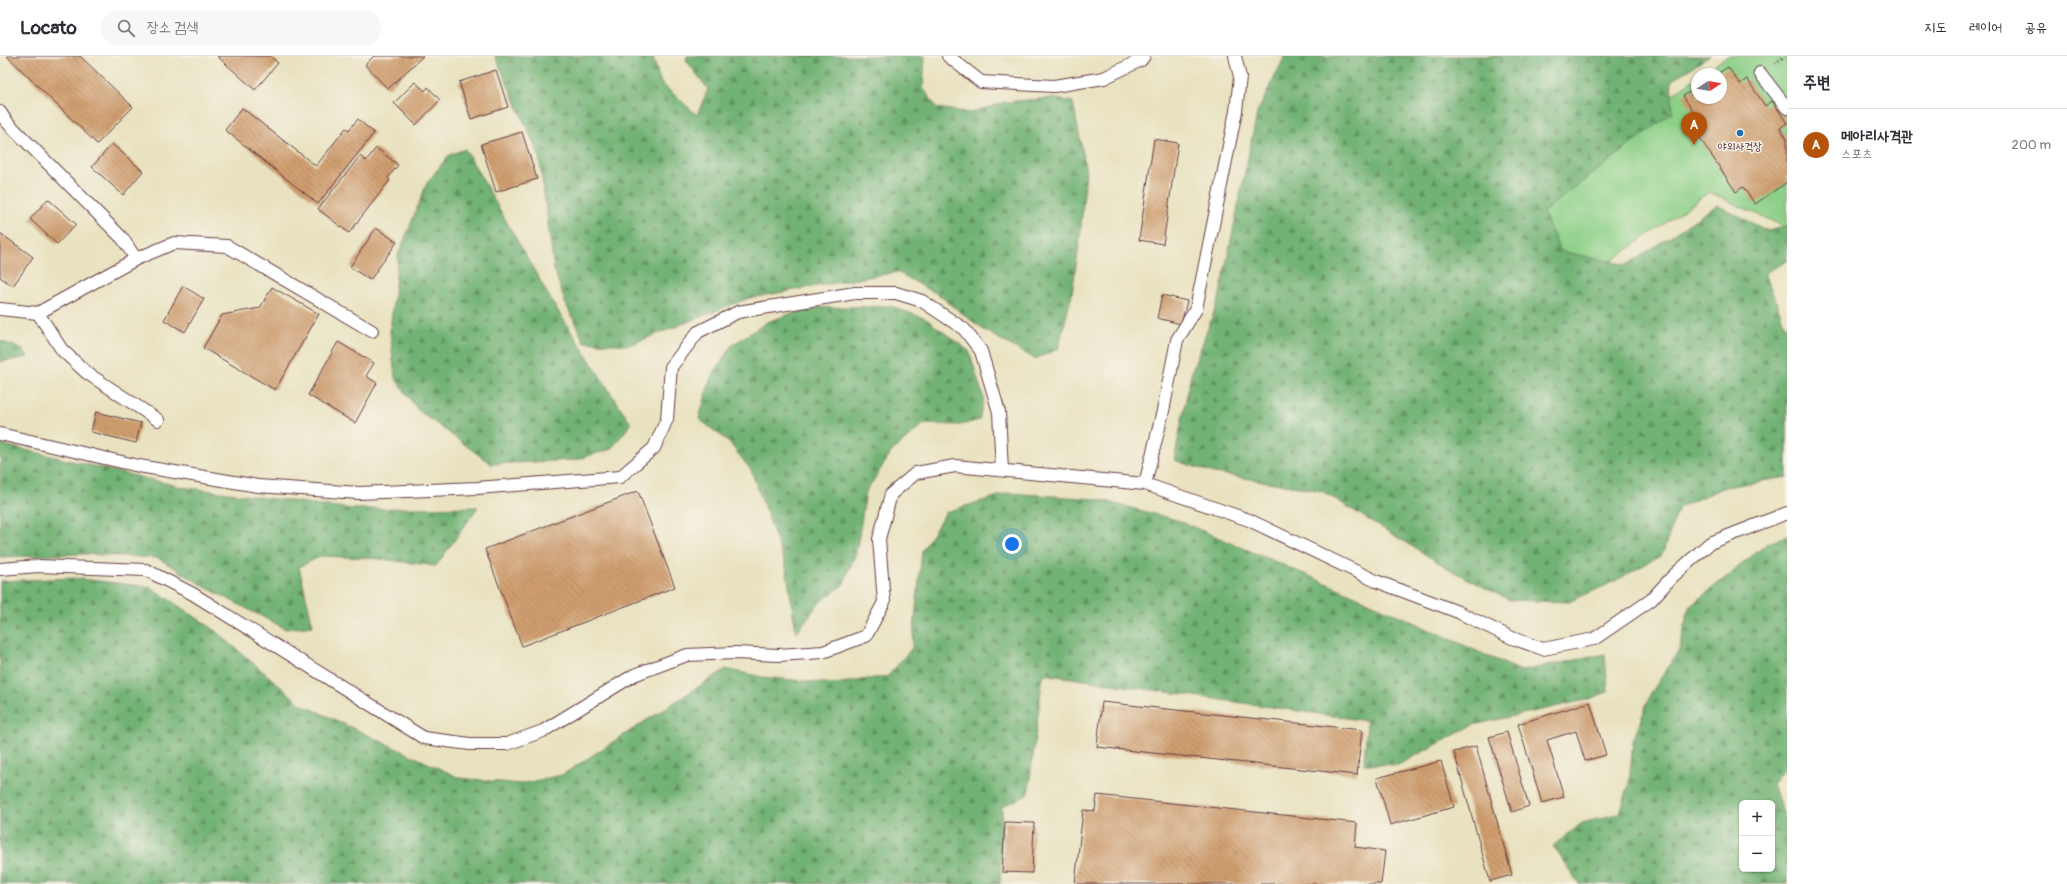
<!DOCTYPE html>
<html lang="ko">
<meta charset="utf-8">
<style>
:root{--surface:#fff;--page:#f7f7f7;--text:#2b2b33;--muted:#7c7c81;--line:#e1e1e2;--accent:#b45309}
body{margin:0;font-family:Pangolin,"Poor Story",sans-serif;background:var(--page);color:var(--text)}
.controls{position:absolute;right:12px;bottom:12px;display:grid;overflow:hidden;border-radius:6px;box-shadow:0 1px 3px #0004}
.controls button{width:36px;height:36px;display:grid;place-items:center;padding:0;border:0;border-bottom:1px solid var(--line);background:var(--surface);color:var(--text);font:20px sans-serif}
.compass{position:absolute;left:1691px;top:12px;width:36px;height:36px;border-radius:50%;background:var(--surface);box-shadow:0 1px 3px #0004;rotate:78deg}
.you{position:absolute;left:1012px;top:488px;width:14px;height:14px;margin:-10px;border:3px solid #fff;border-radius:50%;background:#1a73e8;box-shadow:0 0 0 6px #1a73e833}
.badge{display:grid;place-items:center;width:26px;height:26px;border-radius:50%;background:var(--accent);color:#fff;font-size:13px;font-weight:700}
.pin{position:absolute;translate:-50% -33px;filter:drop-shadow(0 1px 2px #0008)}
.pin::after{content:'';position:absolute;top:21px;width:14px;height:12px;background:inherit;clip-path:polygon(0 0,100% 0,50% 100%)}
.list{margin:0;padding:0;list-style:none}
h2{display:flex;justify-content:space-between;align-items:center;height:52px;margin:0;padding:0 16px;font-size:17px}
h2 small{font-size:13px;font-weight:400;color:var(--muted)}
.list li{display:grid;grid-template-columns:26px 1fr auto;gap:12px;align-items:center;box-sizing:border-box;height:72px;padding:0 16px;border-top:1px solid var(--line)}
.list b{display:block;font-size:15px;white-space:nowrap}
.list p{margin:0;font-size:13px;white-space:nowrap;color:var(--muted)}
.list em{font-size:13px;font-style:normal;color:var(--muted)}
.icon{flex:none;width:22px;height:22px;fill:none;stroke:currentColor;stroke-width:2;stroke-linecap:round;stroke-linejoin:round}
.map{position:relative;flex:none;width:1787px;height:828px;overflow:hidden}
header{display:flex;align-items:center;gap:24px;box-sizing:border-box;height:56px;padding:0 20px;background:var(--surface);border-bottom:1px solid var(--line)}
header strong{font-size:19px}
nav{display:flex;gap:22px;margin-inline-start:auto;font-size:14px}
.search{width:280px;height:36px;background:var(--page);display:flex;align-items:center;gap:10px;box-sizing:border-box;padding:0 14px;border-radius:22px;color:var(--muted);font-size:15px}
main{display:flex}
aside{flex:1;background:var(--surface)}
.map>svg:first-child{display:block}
</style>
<header>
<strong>Locato</strong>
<div class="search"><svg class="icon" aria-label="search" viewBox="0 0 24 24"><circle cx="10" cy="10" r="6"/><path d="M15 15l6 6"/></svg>장소 검색</div>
<nav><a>지도</a><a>레이어</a><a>공유</a></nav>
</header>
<main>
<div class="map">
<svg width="1787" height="828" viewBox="0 0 1787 828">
<defs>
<pattern id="forest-firs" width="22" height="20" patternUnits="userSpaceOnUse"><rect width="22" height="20" fill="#72b274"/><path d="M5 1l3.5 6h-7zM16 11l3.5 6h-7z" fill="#60905f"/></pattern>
<pattern id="building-back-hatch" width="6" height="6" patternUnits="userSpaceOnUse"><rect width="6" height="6" fill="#d09f70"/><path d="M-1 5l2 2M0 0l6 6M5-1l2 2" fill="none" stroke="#ab815c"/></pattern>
</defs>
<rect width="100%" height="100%" fill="#f7f3e8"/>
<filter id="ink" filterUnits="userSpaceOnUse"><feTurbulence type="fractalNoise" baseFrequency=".025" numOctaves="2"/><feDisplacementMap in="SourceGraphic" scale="8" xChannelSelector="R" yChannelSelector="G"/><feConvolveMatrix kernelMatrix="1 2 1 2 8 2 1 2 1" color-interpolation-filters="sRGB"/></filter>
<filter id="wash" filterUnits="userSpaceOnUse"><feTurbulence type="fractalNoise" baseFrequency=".012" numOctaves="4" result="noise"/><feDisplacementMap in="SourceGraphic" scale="16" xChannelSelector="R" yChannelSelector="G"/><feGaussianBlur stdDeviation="0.9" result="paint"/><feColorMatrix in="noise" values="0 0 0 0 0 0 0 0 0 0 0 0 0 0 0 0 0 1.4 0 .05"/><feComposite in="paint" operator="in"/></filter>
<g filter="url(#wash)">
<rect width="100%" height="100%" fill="#e9e2c0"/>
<path fill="#8dd088" stroke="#6c785a" d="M1727 0H1787V172L1709 136 1562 240 1505 158 1697 21V42H1721V18H1702Z"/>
<path fill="url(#forest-firs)" stroke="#5e6850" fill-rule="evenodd" d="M495 0H652L661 27 697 59 708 33 686 4 687 0H925L923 32 937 52 971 57 1005 46 1052 42 1073 46 1086 115 1080 181 1072 238 1058 293 1035 303 985 275 939 239 897 216 749 242 629 289 584 286 565 246 554 213 539 99Z
M1285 0H1710L1671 25 1673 56 1543 156 1560 195 1627 209 1717 149 1768 175 1787 170V205L1765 217 1785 270H1787V421L1725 431 1679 451 1662 499 1613 526 1569 546 1509 544 1449 513 1322 435 1214 417 1174 404 1191 318 1219 243 1257 57Z
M465 93 554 249 631 368 611 393 575 404 491 408 418 354 395 322 390 275 398 200 427 127 449 99Z
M891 250 926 263 969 295 984 343 979 364 961 369 924 368 892 395 866 436 856 497 843 529 819 547 796 577 786 510 751 414 729 386 699 363 710 324 731 290 767 266 808 252Z
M0 285 22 293 28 301 0 306Z
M0 388 182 431 353 453 478 451 436 510 372 502 321 500 299 511 313 570 286 573 207 532 158 502 85 498 0 501Z
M1008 437 1097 443 1177 464 1342 534 1521 615 1605 598 1608 636 1586 644 1473 669 1398 709 1364 708 1367 665 1043 618 1028 739 1002 750 1000 828H0V525L74 522 150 531 212 572 301 648 460 722 520 728 562 719 726 613 762 621 835 628 888 620 912 592 922 495 946 456Z
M1787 480V710L1772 728 1787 767V828H1579L1553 790 1582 767 1620 757 1629 728 1633 685 1650 639 1680 592 1689 551 1768 487ZM1742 747H1772V813H1742Z"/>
<g id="blocks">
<path fill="url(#building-back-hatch)" d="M7 0H80L133 51 97 88Z
M217 0H270L278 7 255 34Z
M374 0H423L388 33 365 9Z
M1728 11 1740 28 1747 23 1765 50 1772 45 1787 67 1780 72 1787 83V126L1755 148 1743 131 1736 136 1687 63 1695 58 1683 40 1697 31V42H1721V18H1717Z
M496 14 508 51 471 63 459 26Z
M415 26 425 35 428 31 440 44 416 69 394 47Z
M242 52 316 110 346 72 349 74 358 63 374 77 318 148 225 74Z
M522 76 537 123 496 136 481 88Z
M1154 83 1178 87 1163 188 1139 184Z
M112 88 143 115 123 139 92 111Z
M376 92 398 109 388 122 390 124 349 177 318 153 360 100 366 105Z
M48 143 76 168 57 188 30 163Z
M376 172 397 186 370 224 350 211Z
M0 177 33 201 13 230 0 221Z
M183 230 204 243 185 276 164 264Z
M272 231 319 258 275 334 203 292 222 259 260 252Z
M1162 239 1187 245 1181 268 1157 262Z
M338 286 374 307 366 320 377 327 355 367 308 339Z
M96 356 141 367 136 387 91 376Z
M638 435 675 531 522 590 485 493Z
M1102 646 1362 674 1357 719 1097 691Z
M1590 646 1606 699 1585 705 1576 675 1547 684 1564 741 1542 747 1518 668Z
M1507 676 1529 750 1512 756 1489 681Z
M1476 690 1512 819 1490 825 1454 696Z
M1441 705 1454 751 1390 769 1377 722Z
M1097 739 1357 767 1355 791 1385 795 1381 828H1075L1083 754 1095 755Z
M1005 766 1034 767 1032 817 1002 816Z"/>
</g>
</g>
<g filter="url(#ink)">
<use href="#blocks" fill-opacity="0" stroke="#623c41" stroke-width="1"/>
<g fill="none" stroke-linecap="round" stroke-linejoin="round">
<defs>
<path id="lane" d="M948 0 981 26 1054 30 1104 22 1141 4 1144 0
M1760 17 1787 52
M0 56 6 65 123 183 136 203
M0 253 38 257 136 203 174 187 227 190 372 275
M38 257 62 294 87 317 158 364
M0 378 139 410 258 430 359 437 477 432 620 421 654 392 667 363 671 311 698 276 738 256 855 237H896L922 245 964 273 981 295 999 356 1002 414
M1145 428 1163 355 1177 284 1196 253 1236 55 1240 21 1235 0
M0 513 38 510 146 514 193 538 424 682 470 688H507L543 675 634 619 687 599 735 597 779 599 823 596 866 580 884 546 879 483 891 438 916 417 955 410 1145 428 1249 464 1376 525 1458 556 1512 582 1543 593 1594 583 1651 544 1672 521 1710 487 1787 457"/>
</defs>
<use href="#lane" stroke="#623c41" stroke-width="14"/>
<path stroke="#623c41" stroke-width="2.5" stroke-dasharray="1 3" stroke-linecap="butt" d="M1775 7 1785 0"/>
<use href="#lane" stroke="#fff" stroke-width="12"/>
</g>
</g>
<circle fill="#1f6fb2" stroke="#f7f3e8" stroke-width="1.5" cx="1740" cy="77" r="4"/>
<g text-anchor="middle" stroke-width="3" stroke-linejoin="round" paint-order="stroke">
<g font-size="11" fill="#4a1f2b" stroke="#f7f3e8">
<text x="1740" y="94">야외사격장</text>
</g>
</g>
</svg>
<div class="controls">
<button>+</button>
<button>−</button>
</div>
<svg class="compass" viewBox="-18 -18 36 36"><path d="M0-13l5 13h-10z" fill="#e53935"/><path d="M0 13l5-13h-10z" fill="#7c7c81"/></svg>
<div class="you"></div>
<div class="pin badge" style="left:1694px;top:89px">A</div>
</div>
<aside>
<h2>주변<small></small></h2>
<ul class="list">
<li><span class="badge">A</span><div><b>메아리사격관</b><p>스포츠</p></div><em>200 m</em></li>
</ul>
</aside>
</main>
